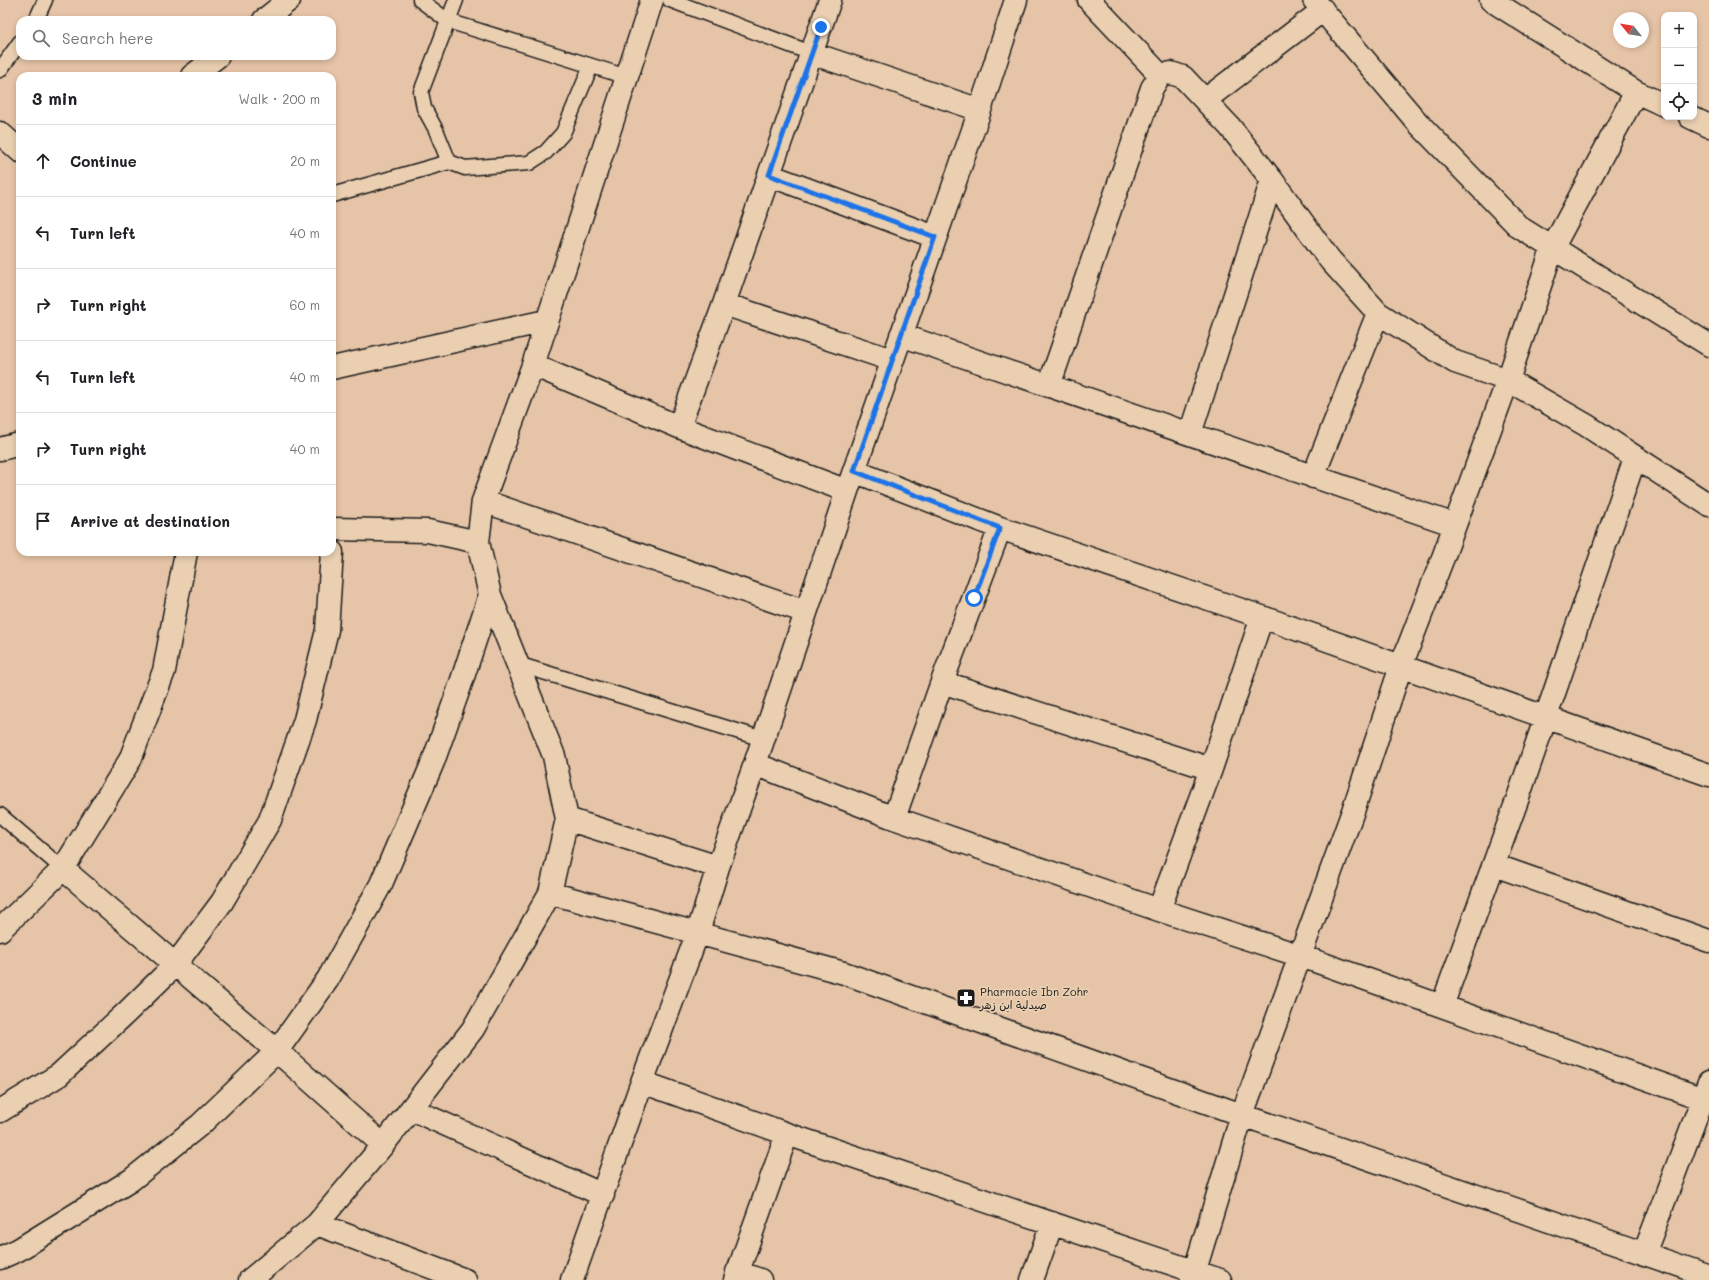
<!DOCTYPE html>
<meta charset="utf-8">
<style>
:root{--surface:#fff;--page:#f2f2f2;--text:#202124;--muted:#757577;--line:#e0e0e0}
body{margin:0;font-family:Mali,"Playpen Sans Arabic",sans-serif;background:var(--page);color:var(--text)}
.controls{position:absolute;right:12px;top:12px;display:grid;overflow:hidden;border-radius:8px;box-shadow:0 2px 6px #0003}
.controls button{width:36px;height:36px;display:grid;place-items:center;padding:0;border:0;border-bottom:1px solid var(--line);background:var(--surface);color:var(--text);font:20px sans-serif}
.compass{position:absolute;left:1613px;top:12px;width:36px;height:36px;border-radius:50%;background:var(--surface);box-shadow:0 2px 6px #0003;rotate:300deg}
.stop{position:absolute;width:12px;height:12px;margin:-9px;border:3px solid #1a73e8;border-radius:50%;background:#fff}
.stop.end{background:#1a73e8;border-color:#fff;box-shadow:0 1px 4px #0008}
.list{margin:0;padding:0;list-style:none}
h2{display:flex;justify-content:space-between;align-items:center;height:52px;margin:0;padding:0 16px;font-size:17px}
h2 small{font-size:13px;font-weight:400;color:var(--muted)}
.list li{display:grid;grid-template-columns:26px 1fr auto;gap:12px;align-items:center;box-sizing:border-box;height:72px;padding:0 16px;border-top:1px solid var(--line)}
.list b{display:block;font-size:15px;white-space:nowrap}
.list em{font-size:13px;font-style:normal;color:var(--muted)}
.icon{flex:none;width:22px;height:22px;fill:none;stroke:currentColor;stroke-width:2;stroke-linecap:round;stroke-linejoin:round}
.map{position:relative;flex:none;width:1709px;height:1280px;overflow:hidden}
.search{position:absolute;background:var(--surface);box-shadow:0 2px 6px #0003;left:16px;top:16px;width:320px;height:44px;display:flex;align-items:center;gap:10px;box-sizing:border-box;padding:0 14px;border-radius:12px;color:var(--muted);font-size:15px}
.panel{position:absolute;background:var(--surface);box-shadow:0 2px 6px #0003;left:16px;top:72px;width:320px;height:484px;border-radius:12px}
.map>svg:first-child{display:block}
</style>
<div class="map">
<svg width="1709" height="1280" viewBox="0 0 1709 1280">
<rect width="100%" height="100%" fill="#e6c4a7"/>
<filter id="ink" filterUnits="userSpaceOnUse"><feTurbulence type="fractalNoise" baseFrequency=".025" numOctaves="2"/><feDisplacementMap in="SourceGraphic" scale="8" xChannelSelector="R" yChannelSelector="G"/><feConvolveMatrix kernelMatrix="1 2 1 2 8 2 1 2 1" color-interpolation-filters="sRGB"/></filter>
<g filter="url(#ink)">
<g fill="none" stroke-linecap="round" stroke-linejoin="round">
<defs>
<path id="lane" d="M420 0 448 21 627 77
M670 0 811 53
M36 20 45 0
M0 70 20 42
M449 162 465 168 529 163 546 152 563 133 591 66
M332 195 449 162 436 130 424 108 421 92 456 0
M517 664 763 739
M0 815 63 869"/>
<path id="street" d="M1089 0 1160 75
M1314 0 1418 123 1519 227 1709 345
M1491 0 1636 92 1664 105
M264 20 289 0
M811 53 980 110
M192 76 218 56
M1205 100 1323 10
M1690 117 1709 126
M0 133 20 151
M769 175 935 237
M724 304 892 360
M901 335 1455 525
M533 365 679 427 847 491
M332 368 546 321
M1049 386 1152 88 1160 75 1171 73 1183 77 1230 127 1272 180 1330 260 1378 313 1455 362 1508 380 1586 425 1709 505
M679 427 724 304 830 0
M1190 434 1272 180
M0 449 20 444
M854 471 1000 528 1262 617 1709 775
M1313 477 1378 313
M483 501 806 612
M332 529 428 531 478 542
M942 682 1211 769
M755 764 894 818 1159 910 1301 956 1709 1101
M894 818 942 682 1000 528
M567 819 718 867
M1494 865 1709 941
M63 869 277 1051 383 1145
M550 893 844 973 1242 1115 1709 1276
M1159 910 1211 769 1262 617
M0 930 63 869 130 760 164 671 186 552
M1442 1006 1519 795 1635 458
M642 1082 787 1134 1220 1280
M411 1109 603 1195
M0 1111 59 1075 127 1012 175 965 222 902 270 820 305 720 327 630 332 552
M317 1224 465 1280
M1644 1254 1709 1082
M0 1258 18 1250 131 1180 201 1124 277 1051 328 979 381 884 433 762 460 686 490 595
M737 1272 760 1280
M250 1280 317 1224 383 1145 473 1029 550 893 567 819 554 756 490 595 478 542 483 501 533 365 652 0
M572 1280 642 1082 698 932 718 867 755 764 847 491 980 110 1016 0
M735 1280 787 1134
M1032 1280 1052 1223
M1192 1280 1242 1115 1353 811 1401 666 1444 555 1508 380 1553 247 1636 92"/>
</defs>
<use href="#lane" stroke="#1c1c1c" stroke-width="17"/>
<use href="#street" stroke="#1c1c1c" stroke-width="25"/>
<use href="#lane" stroke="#eacfb1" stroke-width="14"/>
<use href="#street" stroke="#eacfb1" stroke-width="22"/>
</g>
</g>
<g fill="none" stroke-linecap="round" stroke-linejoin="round" filter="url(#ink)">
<path stroke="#1a73e8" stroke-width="5" d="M821 27 769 175 935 237 854 471 1000 528 974 598"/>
</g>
<defs>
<symbol id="pharmacy-square" viewBox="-11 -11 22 22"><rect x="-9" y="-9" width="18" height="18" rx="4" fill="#1c1c1c" stroke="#eacfb1"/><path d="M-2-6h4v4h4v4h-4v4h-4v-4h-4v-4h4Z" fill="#fff"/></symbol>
</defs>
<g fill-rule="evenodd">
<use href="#pharmacy-square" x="955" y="987" width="22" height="22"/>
</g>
<g text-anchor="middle" stroke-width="3.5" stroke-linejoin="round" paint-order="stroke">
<g font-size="11" fill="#1c1c1c" stroke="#eacfb1" text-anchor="start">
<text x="980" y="996">Pharmacie Ibn Zohr<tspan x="980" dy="13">صيدلية ابن زهر</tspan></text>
</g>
</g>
</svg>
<div class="controls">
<button>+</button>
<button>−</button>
<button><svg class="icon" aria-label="locate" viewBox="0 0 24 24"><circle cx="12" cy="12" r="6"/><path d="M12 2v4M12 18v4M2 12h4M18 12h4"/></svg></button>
</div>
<svg class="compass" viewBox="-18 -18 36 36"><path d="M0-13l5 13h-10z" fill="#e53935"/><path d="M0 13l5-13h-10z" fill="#757577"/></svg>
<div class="stop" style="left:974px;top:598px"></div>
<div class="stop end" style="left:821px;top:27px"></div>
<div class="search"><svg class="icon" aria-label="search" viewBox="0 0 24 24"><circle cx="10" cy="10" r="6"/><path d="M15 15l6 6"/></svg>Search here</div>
<section class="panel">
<h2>3 min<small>Walk · 200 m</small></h2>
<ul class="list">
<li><svg class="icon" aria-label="ahead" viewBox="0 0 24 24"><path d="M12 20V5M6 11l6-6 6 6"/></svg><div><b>Continue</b></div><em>20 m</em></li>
<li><svg class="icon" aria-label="left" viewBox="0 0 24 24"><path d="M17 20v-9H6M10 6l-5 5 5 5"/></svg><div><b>Turn left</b></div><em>40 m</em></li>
<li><svg class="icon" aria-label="right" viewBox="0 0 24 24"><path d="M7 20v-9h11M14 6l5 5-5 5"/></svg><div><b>Turn right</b></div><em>60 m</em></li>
<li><svg class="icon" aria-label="left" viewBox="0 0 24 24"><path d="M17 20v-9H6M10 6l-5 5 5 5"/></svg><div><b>Turn left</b></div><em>40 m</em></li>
<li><svg class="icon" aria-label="right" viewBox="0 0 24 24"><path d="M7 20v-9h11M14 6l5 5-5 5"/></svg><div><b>Turn right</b></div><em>40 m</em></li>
<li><svg class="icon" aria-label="arrive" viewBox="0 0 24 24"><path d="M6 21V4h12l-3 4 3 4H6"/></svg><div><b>Arrive at destination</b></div></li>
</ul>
</section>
</div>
